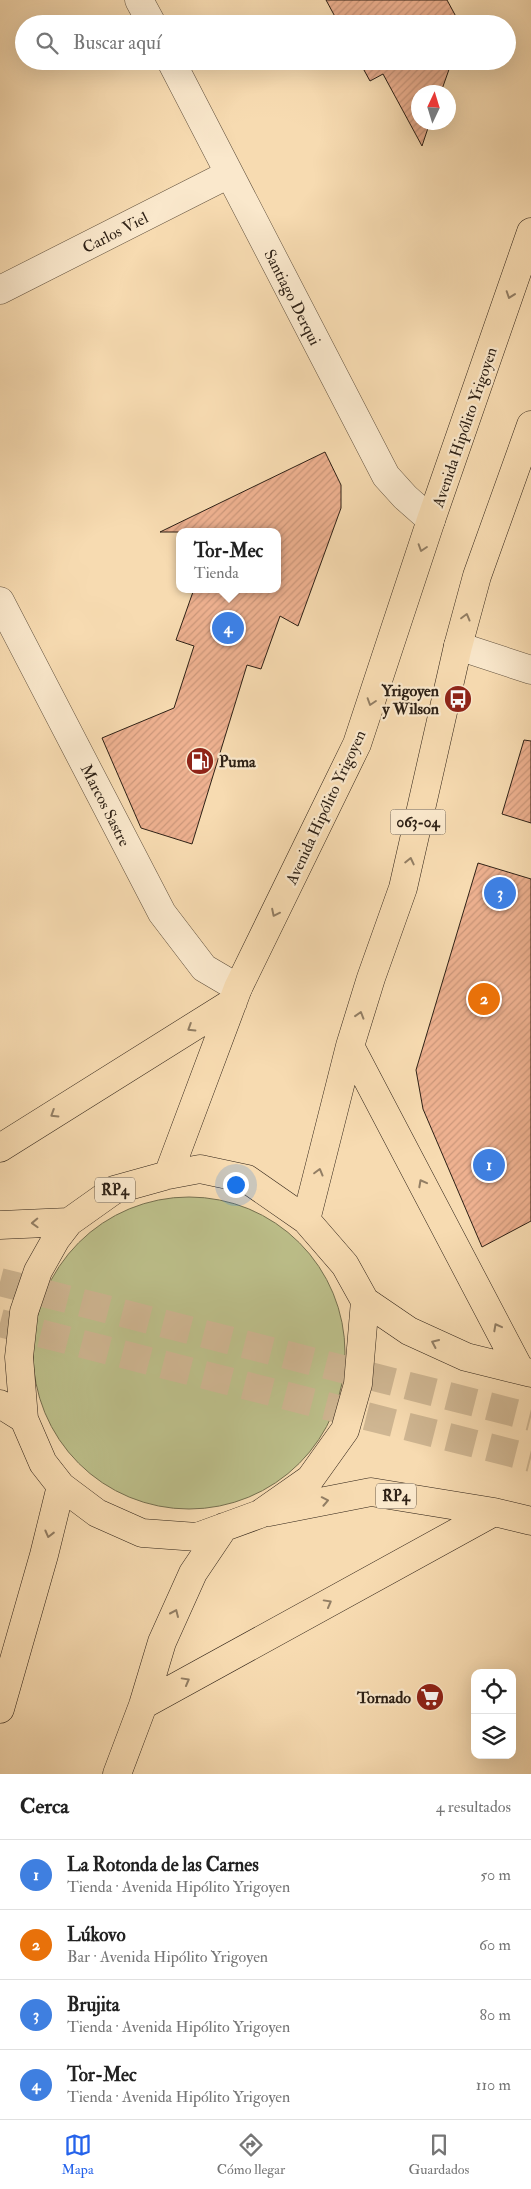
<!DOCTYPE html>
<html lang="es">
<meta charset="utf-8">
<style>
:root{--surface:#fff;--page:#f6f6f6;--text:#222;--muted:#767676;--line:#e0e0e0;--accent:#2563eb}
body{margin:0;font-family:"IM FELL Double Pica",serif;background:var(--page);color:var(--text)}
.controls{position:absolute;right:15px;bottom:15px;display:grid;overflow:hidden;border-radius:10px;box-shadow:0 5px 20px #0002}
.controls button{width:45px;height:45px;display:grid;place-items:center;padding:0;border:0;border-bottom:1px solid var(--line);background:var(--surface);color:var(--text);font:25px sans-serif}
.compass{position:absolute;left:411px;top:85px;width:45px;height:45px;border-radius:50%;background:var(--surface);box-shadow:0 5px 20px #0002;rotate:4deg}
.you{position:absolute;left:235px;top:1184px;width:18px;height:18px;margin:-12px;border:4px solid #fff;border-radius:50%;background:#1a73e8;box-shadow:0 0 0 8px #1a73e833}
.badge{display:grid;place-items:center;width:32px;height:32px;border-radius:50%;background:var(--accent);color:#fff;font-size:16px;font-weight:700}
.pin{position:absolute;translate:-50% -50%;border:2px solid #fff;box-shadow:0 1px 5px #0006}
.popup{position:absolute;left:176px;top:528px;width:105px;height:65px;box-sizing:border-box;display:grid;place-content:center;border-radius:10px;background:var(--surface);filter:drop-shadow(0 1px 4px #0005);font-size:16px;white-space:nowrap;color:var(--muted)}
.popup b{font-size:19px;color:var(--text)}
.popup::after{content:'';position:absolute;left:50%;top:100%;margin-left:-10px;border:10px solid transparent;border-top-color:var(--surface)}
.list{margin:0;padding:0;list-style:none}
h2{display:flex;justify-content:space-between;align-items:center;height:65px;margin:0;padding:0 20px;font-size:21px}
h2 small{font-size:16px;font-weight:400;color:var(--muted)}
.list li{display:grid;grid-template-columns:32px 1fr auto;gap:15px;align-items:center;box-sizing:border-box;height:70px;padding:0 20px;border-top:1px solid var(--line)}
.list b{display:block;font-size:19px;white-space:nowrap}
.list p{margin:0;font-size:16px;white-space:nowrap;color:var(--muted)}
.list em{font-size:16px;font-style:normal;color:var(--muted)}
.icon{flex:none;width:28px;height:28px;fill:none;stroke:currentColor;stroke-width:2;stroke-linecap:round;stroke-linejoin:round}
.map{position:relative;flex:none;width:531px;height:1774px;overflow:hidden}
.search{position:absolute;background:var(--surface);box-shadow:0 5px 20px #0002;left:15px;right:15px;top:15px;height:55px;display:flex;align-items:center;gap:12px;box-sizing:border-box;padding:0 18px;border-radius:28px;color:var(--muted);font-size:19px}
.sheet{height:345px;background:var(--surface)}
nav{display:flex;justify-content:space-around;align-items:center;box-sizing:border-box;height:70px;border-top:1px solid var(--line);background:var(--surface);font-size:14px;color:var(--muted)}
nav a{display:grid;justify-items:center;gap:2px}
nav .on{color:var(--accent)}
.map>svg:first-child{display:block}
</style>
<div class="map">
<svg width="531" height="1774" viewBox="0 0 531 1774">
<defs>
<pattern id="building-hatch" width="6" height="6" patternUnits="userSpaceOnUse" patternTransform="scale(1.25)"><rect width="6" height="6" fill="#eeb190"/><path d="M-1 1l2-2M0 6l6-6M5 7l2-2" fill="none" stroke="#cc987b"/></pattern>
</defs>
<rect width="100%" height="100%" fill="#f7dbb1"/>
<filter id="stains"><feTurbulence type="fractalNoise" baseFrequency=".004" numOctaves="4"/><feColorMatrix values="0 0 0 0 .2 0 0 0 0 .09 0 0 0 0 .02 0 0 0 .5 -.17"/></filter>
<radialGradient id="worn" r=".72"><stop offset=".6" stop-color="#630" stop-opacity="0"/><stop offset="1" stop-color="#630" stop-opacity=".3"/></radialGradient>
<path fill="#bdc08b" stroke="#767050" d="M33 1353a156 156 0 1 1 312 0a156 156 0 1 1-312 0Z"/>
<path fill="url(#building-hatch)" stroke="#2e2116" d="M326 0H447L460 24H339Z
M359 61H452L441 92H418V122H430L422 146 383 74 370 81Z
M325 452 341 485V508L298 626 280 616 261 669 247 665 192 844 141 828 102 738 174 708 194 646 176 640 194 589H277V532H160Z
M524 740 531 741V823L502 814Z
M478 863 531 879V1221L482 1247 423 1109 416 1070Z"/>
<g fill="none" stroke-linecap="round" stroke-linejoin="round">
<path stroke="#cfb692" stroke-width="28" stroke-dasharray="28 14" stroke-linecap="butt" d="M0 1282 531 1417
M0 1323 531 1458"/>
<defs>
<path id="minor" d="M139 0 152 24
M171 61 386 476 405 497 431 520
M0 290 229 174
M0 601 162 913 204 968 238 988
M458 646 531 670"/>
<path id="primary" d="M350 1046 520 1370
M0 1148 233 1002
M200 1169 247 1179 306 1220 345 1265 365 1301 358 1384 345 1430 310 1479 260 1514 197 1537 142 1533 97 1513 61 1486 43 1463 24 1419 19 1357 24 1312 38 1271 56 1239 69 1222 114 1190 168 1175Z
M168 1175 238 988 357 744 431 520 531 232
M306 1220 350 1046 371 978 403 888 458 646 477 576 531 425
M0 1225 69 1222
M365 1301 409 1331 466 1357 531 1373
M0 1404 24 1419
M269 1512 371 1492 494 1512 531 1521
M143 1705 494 1512
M0 1709 44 1555 61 1486
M117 1774 143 1705 162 1642 193 1573 224 1527"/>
</defs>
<use href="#minor" stroke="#60503d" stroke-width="29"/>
<use href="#primary" stroke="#2e2116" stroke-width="29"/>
<use href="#minor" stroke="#fae8cc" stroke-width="28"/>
<use href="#primary" stroke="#f7dbb1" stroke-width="28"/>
</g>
<defs><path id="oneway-chevron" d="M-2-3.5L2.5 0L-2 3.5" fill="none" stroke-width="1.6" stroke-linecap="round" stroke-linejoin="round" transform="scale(1.25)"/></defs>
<g stroke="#927e64">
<use href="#oneway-chevron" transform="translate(510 295) rotate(109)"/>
<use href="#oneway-chevron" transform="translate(422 548) rotate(108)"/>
<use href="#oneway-chevron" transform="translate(466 617) rotate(-75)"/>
<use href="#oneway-chevron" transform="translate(371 702) rotate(108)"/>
<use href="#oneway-chevron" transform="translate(410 861) rotate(-77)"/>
<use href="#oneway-chevron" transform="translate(275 913) rotate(116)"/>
<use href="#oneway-chevron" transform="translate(360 1015) rotate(-73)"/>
<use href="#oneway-chevron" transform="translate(191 1028) rotate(148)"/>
<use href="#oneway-chevron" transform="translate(54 1114) rotate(148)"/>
<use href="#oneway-chevron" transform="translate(319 1172) rotate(-75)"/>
<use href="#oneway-chevron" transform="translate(422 1183) rotate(-118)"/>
<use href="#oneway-chevron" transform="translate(35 1223) rotate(178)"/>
<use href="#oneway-chevron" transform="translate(497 1327) rotate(-118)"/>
<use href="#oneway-chevron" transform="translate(435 1343) rotate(-156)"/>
<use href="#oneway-chevron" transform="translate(325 1501) rotate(-11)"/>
<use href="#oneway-chevron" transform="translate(49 1534) rotate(104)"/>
<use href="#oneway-chevron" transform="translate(328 1603) rotate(-29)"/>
<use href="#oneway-chevron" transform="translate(175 1613) rotate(-66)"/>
<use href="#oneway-chevron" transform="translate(186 1681) rotate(-29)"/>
</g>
<defs>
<symbol id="bus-disc" viewBox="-11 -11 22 22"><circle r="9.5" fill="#8f2418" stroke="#fae8cc"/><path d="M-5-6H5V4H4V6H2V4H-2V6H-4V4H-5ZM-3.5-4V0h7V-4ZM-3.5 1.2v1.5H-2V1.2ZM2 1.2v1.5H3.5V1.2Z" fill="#fff"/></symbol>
<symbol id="fuel-disc" viewBox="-11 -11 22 22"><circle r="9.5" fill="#8f2418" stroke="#fae8cc"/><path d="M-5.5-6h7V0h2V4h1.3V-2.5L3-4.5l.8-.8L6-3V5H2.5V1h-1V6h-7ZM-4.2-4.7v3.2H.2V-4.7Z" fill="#fff"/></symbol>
<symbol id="supermarket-disc" viewBox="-11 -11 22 22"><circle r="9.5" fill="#8f2418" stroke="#fae8cc"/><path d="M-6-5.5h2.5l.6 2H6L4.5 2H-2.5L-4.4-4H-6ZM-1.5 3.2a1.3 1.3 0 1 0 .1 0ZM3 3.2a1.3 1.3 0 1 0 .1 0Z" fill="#fff"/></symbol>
</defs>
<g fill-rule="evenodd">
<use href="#bus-disc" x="442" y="683" width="32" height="32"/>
<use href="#fuel-disc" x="184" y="745" width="32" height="32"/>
<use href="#supermarket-disc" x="414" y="1681" width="32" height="32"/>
</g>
<g text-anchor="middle" stroke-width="4.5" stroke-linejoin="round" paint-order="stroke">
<g fill="#fae8cc" stroke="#6b5d4d" stroke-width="1">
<rect x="390.5" y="809.5" width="55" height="25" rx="4"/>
<rect x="95" y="1177.5" width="40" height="25" rx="4"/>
<rect x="376" y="1483.5" width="40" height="25" rx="4"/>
</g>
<g font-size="15" font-weight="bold" fill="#2e2116">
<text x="418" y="827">063-04</text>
<text x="115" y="1195">RP4</text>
<text x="396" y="1501">RP4</text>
</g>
<g font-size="16" fill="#2e2116" stroke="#fae8cc">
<text transform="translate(115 232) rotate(-27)" y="6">Carlos Viel</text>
<text transform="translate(293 297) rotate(63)" y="6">Santiago Derqui</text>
<text transform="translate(464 427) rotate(-71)" y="6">Avenida Hipólito Yrigoyen</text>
<text transform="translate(106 805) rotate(63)" y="6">Marcos Sastre</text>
<text transform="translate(325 807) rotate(-65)" y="6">Avenida Hipólito Yrigoyen</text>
</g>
<g font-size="16" font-weight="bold" fill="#2e2116" stroke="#fae8cc" text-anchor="end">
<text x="439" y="696">Yrigoyen<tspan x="439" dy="18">y Wilson</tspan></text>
<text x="219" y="767" text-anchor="start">Puma</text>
<text x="411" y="1703">Tornado</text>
</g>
</g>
<rect width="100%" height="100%" filter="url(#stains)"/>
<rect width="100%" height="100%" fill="url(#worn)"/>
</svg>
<div class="controls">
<button><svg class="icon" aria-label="locate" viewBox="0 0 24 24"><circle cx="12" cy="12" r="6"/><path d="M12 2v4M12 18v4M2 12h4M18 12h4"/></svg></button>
<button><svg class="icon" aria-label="layers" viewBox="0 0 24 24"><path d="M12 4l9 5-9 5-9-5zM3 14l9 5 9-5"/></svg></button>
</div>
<svg class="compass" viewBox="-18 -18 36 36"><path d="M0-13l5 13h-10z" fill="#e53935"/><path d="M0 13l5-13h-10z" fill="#767676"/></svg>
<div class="you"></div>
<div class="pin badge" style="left:489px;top:1165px;background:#3f7fe0">1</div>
<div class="pin badge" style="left:484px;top:999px;background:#e8710a">2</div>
<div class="pin badge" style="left:500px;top:893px;background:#3f7fe0">3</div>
<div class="pin badge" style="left:228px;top:628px;background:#3f7fe0">4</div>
<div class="popup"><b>Tor-Mec</b>Tienda</div>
<div class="search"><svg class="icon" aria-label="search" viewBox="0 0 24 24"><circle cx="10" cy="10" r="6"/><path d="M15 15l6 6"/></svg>Buscar aquí</div>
</div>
<section class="sheet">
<h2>Cerca<small>4 resultados</small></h2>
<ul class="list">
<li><span class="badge" style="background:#3f7fe0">1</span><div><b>La Rotonda de las Carnes</b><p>Tienda · Avenida Hipólito Yrigoyen</p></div><em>50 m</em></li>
<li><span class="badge" style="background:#e8710a">2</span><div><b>Lúkovo</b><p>Bar · Avenida Hipólito Yrigoyen</p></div><em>60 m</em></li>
<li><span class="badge" style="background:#3f7fe0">3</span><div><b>Brujita</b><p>Tienda · Avenida Hipólito Yrigoyen</p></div><em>80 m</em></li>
<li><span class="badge" style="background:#3f7fe0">4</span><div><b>Tor-Mec</b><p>Tienda · Avenida Hipólito Yrigoyen</p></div><em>110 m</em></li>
</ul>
</section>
<nav>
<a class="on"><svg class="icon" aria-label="map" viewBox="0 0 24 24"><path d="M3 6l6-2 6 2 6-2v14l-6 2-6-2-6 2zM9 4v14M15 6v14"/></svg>Mapa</a>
<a><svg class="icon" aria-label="directions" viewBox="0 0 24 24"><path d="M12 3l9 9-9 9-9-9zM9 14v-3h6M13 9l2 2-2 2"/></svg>Cómo llegar</a>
<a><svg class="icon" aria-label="saved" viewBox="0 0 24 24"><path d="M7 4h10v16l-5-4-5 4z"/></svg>Guardados</a>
</nav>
